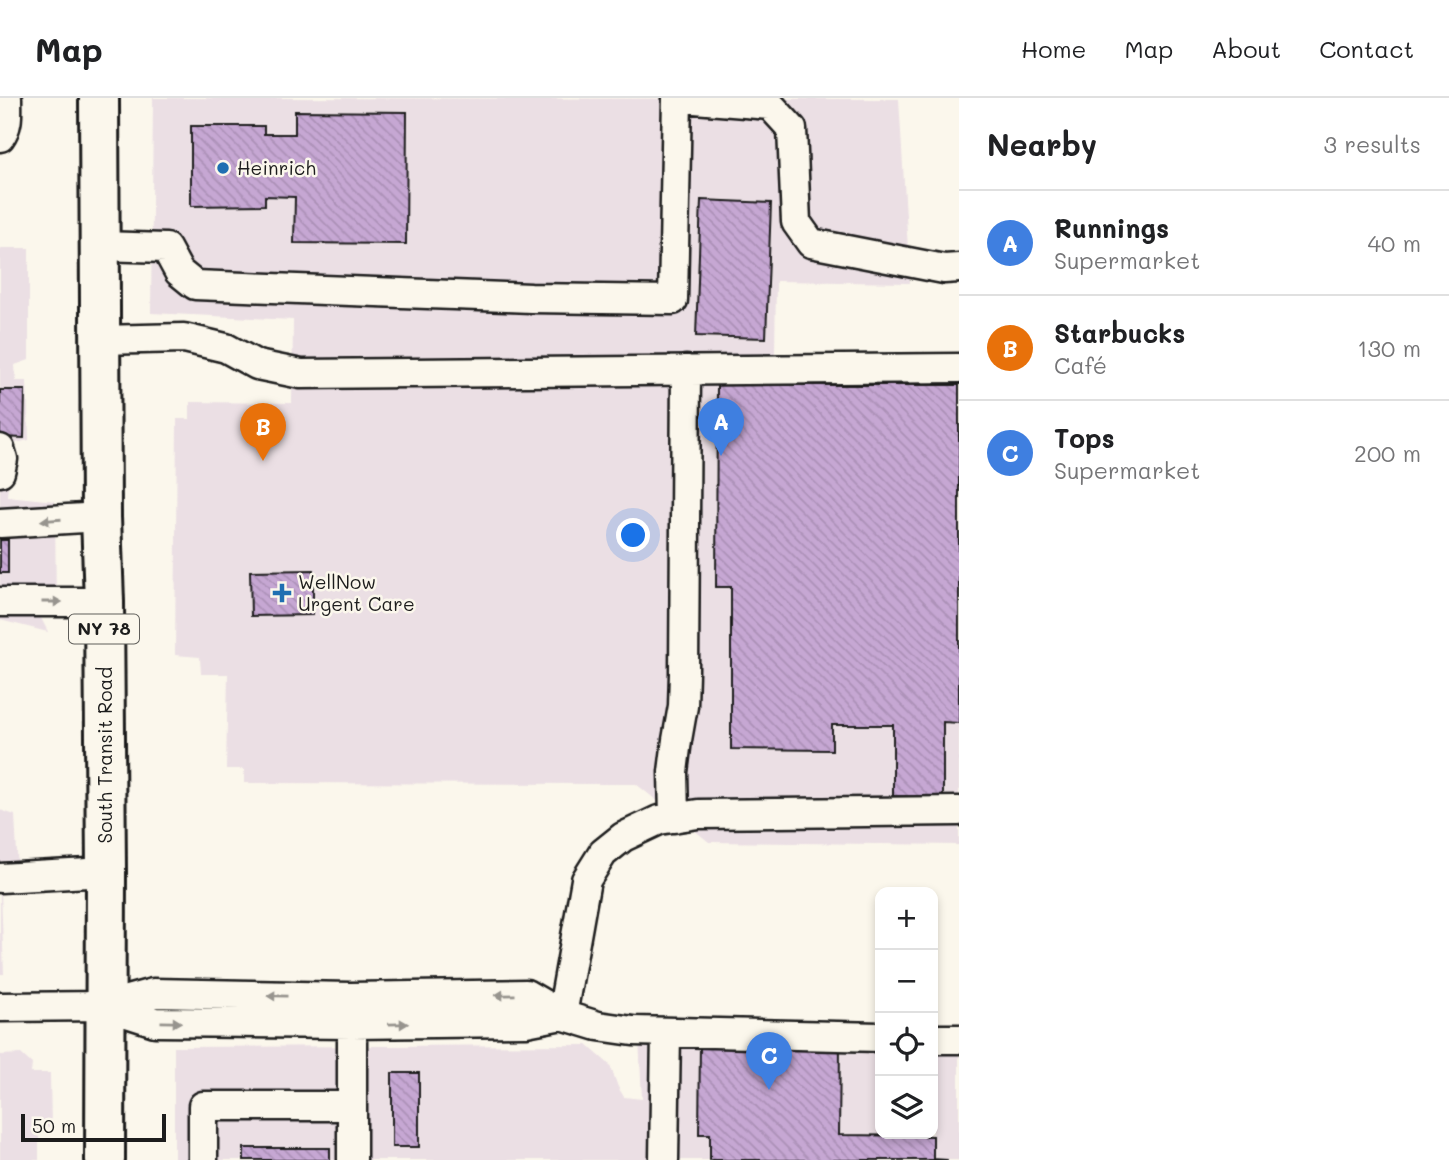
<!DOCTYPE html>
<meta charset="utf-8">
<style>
:root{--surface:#fff;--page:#f2f2f2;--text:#202124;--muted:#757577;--line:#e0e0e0;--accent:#db2777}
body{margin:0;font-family:Mali,sans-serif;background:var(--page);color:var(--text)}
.controls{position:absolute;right:21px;bottom:21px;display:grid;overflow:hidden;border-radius:14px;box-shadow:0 4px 10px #0003}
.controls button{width:63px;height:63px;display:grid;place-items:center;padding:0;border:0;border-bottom:2px solid var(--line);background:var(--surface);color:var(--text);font:35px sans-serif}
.scale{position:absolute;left:21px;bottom:18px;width:145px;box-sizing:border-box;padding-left:7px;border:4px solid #1c1c1c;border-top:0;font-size:19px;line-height:24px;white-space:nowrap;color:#1c1c1c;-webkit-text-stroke:5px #fbf7ec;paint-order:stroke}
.you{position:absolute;left:634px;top:438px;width:24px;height:24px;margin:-18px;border:5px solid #fff;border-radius:50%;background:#1a73e8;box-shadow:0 0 0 10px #1a73e833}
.badge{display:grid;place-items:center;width:46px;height:46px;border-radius:50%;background:var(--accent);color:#fff;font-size:23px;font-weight:700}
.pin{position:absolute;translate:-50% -58px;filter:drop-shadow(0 2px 4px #0008)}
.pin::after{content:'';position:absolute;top:37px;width:24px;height:21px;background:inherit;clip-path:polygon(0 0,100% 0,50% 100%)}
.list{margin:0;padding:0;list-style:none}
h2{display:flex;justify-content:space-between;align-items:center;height:91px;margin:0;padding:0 28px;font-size:30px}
h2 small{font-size:23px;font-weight:400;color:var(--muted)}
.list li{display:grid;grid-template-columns:46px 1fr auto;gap:21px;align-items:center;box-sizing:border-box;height:105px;padding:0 28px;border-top:2px solid var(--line)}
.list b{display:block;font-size:26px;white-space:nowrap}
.list p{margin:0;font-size:23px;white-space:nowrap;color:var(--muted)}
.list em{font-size:23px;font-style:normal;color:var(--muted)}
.icon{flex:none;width:38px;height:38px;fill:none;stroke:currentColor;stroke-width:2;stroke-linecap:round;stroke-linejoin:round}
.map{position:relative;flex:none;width:959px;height:1062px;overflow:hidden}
header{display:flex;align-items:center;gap:42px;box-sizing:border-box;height:98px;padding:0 35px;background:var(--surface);border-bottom:2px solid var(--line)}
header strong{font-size:33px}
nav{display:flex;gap:38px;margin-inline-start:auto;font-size:24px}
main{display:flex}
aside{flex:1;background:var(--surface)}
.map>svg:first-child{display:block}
</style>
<header>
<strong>Map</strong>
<nav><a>Home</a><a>Map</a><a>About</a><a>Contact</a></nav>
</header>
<main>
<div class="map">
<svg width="959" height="1062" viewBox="0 0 959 1062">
<defs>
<pattern id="building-back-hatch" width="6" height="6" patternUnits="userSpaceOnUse" patternTransform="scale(1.75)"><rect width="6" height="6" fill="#c6a7d3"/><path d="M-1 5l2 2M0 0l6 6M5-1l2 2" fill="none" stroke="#aa8fb5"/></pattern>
</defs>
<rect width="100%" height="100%" fill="#fbf7ec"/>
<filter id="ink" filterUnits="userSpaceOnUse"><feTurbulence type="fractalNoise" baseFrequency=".0143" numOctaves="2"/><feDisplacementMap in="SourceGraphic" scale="14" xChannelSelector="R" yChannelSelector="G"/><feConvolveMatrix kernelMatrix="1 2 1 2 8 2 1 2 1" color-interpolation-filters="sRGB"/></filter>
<g filter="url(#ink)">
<path fill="#ebdfe4" d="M153 0 899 1 910 185 776 183 775 256 959 259V747L709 744 636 686 244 685V671H226L228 576H201L200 559 175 557 177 321H190V304L292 305 293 222 151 215Z
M0 150H29V262L15 267 16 283H27L29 342 7 347 11 358 7 398 55 403 56 515 39 516 48 534 0 522Z
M0 712 15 717 19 793 1 794 4 876H0Z
M638 920 880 929V1036H933V930L959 931V1062H174V949L587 947 610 967 618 989 624 999 642 1001Z
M21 956 32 966 31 975H50L51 1029 39 1030V1062H0V957Z"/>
<path fill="url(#building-back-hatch)" stroke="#1c1c1c" stroke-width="2" d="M295 13 407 14 406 146 294 145 295 99 265 98V107L191 108V28H264V36H295Z
M701 102 771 105 766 240 696 238Z
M717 287H959V625L943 624V698H893V627H832V652L731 651V489H716Z
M0 292H25L24 340 0 339Z
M0 442H8V475H0Z
M313 472V517L251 518 250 473Z
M700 947 840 948 839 1037 933 1038V1061L948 1062H710V1036H699Z
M392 975H419V1049H392Z
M244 1050H330V1062H244Z"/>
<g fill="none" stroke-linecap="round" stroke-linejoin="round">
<defs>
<path id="minor" d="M682 0 770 7 792 31 796 124 811 145 944 171 959 170
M0 39C9 27 7 14 7 0
M100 148 166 150 179 174 195 187 531 200 673 202 677 0
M100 242 184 240 226 250 257 267 301 276 959 270
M0 351 3 361 0 374
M0 425 101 419
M0 504H104
M674 720 673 674 677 642 683 608 684 575 686 272
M0 780 106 774
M0 909 105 908 153 895 351 899 526 896 562 917 526 924 352 926 155 924 105 908
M352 926V1062
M880 939 633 933 598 928 562 917 586 782 603 755 623 739 659 722 698 716 959 713
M933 941H959
M203 1062V1008H352
M664 1062 666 934"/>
<path id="highway" d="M99 0 101 419 104 504 106 774 105 1062"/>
</defs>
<use href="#minor" stroke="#1c1c1c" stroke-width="33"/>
<use href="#highway" stroke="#1c1c1c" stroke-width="44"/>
<use href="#minor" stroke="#fbf7ec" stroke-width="28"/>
<use href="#highway" stroke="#fbf7ec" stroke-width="38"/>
</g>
<defs><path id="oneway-solid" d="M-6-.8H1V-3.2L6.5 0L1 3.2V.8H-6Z" transform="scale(1.75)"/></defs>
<g fill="#97948e">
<use href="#oneway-solid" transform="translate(51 422) rotate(176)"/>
<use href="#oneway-solid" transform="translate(52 504)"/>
<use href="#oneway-solid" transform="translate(505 897) rotate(179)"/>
<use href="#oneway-solid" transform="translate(277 898) rotate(-179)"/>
<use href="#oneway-solid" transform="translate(171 924) rotate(1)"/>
<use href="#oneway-solid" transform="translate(398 926) rotate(-1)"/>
</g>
</g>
<g fill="#1f6fb2" stroke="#fbf7ec" stroke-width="2.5">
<circle cx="223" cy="70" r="7"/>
<path d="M278.5 484.5h7v7h7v7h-7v7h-7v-7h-7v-7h7z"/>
</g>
<g text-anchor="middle" stroke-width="5" stroke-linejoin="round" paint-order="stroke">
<rect fill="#fbf7ec" stroke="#5f5e5a" stroke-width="2" x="69" y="516.5" width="70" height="29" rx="5"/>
<g font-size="18" font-weight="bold" fill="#1c1c1c">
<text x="104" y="537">NY 78</text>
</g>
<g font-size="19" fill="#1c1c1c" stroke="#fbf7ec" text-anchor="start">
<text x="237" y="77">Heinrich</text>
<text x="298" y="491">WellNow<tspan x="298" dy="22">Urgent Care</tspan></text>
</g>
<g font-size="19" fill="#1c1c1c" stroke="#fbf7ec">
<text transform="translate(105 657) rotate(-90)" y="7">South Transit Road</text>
</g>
</g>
</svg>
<div class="controls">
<button>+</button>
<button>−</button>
<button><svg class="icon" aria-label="locate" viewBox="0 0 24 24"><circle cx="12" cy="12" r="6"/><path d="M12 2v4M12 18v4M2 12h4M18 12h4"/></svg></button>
<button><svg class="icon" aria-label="layers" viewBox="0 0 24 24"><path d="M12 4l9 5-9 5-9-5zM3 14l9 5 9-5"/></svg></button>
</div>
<div class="scale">50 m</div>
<div class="you"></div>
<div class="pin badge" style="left:721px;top:358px;background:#3f7fe0">A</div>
<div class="pin badge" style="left:263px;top:363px;background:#e8710a">B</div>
<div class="pin badge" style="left:769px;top:992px;background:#3f7fe0">C</div>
</div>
<aside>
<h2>Nearby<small>3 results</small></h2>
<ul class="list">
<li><span class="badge" style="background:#3f7fe0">A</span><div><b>Runnings</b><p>Supermarket</p></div><em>40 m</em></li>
<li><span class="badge" style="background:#e8710a">B</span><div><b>Starbucks</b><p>Café</p></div><em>130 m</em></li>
<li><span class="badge" style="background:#3f7fe0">C</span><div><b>Tops</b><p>Supermarket</p></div><em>200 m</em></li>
</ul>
</aside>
</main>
